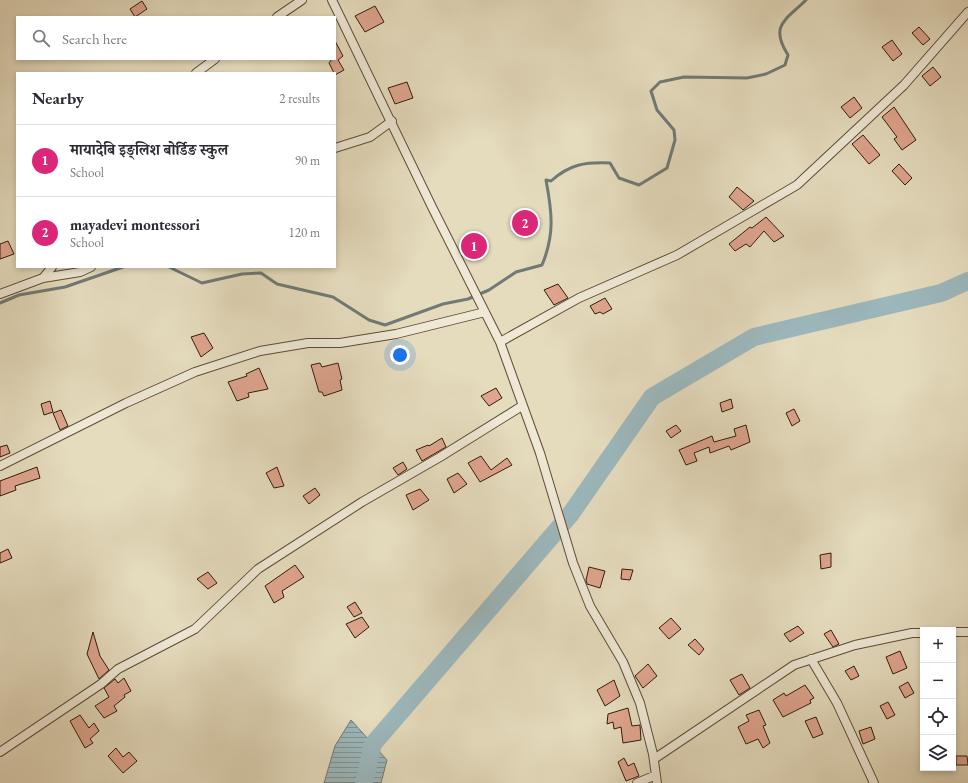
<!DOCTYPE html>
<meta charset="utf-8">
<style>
:root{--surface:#fff;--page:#f2f2f3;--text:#2b2b33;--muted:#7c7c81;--line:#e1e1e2;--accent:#db2777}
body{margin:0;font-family:"EB Garamond","Noto Serif Devanagari",serif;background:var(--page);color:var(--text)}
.controls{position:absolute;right:12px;bottom:12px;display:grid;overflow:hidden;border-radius:0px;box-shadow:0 2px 6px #0003}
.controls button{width:36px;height:36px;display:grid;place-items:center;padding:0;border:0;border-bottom:1px solid var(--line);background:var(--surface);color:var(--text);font:20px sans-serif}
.you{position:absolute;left:400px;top:355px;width:14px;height:14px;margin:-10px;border:3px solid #fff;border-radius:50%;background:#1a73e8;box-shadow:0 0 0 6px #1a73e833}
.badge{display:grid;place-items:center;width:26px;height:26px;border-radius:50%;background:var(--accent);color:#fff;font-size:13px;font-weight:700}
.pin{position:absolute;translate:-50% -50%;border:2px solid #fff;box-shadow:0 1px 4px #0006}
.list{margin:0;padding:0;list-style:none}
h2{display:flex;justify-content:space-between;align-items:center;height:52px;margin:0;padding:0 16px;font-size:17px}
h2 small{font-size:13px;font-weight:400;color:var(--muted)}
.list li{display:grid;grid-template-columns:26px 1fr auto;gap:12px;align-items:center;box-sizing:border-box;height:72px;padding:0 16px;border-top:1px solid var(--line)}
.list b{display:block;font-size:15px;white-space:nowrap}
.list p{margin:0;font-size:13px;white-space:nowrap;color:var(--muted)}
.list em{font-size:13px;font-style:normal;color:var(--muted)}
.icon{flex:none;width:22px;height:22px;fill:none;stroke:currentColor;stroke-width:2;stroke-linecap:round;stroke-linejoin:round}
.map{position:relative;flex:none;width:968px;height:783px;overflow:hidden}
.search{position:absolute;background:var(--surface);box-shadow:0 2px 6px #0003;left:16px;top:16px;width:320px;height:44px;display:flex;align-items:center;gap:10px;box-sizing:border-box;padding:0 14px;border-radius:0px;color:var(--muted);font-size:15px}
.panel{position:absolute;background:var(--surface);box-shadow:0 2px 6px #0003;left:16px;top:72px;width:320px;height:196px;border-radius:0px}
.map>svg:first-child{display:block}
</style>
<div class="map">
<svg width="968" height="783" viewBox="0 0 968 783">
<defs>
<pattern id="water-rules" width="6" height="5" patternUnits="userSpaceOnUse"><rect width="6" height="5" fill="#9cb8bd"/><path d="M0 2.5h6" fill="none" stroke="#809598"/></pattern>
</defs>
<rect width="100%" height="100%" fill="#e5dcbe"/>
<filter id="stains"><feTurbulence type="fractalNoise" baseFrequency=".005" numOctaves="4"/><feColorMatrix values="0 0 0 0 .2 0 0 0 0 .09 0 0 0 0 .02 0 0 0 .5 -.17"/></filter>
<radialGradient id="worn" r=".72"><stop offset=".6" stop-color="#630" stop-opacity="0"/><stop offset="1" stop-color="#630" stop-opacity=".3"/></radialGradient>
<path fill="url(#water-rules)" stroke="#717a75" d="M351 720 387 760 381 783H324L335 746Z"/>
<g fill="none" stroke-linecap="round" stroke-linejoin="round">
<path stroke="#717a75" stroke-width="3" d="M169 267 202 283 242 274 261 273 277 284 333 297 369 320 385 325 443 304 468 299 489 290 516 272 542 265C555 234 552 212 546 180L551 181C570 164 585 162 610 163L619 178 639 185 667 168 675 140 674 130 657 110 651 91 660 82 684 77 747 78 766 74 785 65 788 55C769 25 786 20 806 0
M0 303 19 295 65 287 123 267"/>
<path stroke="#9cb8bd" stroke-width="18" d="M364 783 373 744 570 515 652 397 754 337 941 293 968 281"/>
</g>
<path fill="#dfa58e" stroke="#301c0a" d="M142 1 147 9 135 17 130 9Z
M375 6 384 22 365 32 355 16Z
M919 27 930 39 923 45 912 33Z
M892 40 902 54 893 61 882 47Z
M335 41 343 56 338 60 344 70 335 75 329 63 332 59H335Z
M933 67 941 77 930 86 922 76Z
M407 82 413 98 395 104 388 88Z
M854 97 862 108 850 118 841 107Z
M894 107 916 140 902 150 894 139 897 137 882 117Z
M863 135 880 155 869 164 852 144Z
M899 164 912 178 905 185 892 171Z
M737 187 754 201 743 210 729 197Z
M766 217 784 236 774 242 764 231 750 247 746 244 735 251 729 244 750 227 752 228Z
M8 241 14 254 0 259V244Z
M558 284 568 298 554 305 544 290Z
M605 298 612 309 603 314 600 312 595 314 590 306Z
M204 333 213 348 201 357 191 337Z
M320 363 322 367 338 363 342 379 340 380 342 390 324 396 322 392H319L311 365Z
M259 368 268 389 248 393 249 397 237 401 228 382 247 376 246 374Z
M496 388 502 398 489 406 481 396Z
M731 399 733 408 722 412 720 403Z
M50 401 53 412 44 415 41 404Z
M794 409 800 421 792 426 786 413Z
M61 410 68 426 60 430 53 413Z
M676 425 681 431 671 438 666 431Z
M746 425 750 442 731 450 729 446 710 453 709 447 694 453 697 461 686 465 679 450 712 436 714 442 736 436 734 429Z
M442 438 446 447 422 461 416 450 428 445 429 446Z
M7 445 10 453 0 457V447Z
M481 456 491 470 507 458 512 465 480 482 468 463Z
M403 462 407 469 398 475 393 468Z
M37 467 40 478 15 486 16 490 0 496V481Z
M277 467 284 486 274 488 266 473Z
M458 473 467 484 454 493 447 479Z
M315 488 320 495 309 504 303 496Z
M420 489 429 500 413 510 406 495Z
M8 549 12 558 0 563V553Z
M831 553V567L821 569 820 555Z
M295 565 304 577 282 591 284 597 274 603 265 586Z
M589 567 605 571 600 588 587 584 586 580Z
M622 569 633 570 630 580 621 579Z
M208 572 217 583 208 589 197 579Z
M355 602 362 613 354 617 347 607Z
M362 617 369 627 355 638 346 624Z
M671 618 681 629 669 639 659 628Z
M798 626 804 633 790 642 784 634Z
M831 630 839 644 833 647 824 634Z
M93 632 100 656 109 670 99 679 87 654Z
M695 639 704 649 699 655 688 645Z
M900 651 907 668 893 674 886 657Z
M648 664 657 676 643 688 635 676Z
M854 666 859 676 851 680 845 671Z
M742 674 750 688 739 695 730 680Z
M124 678 131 691 124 695 125 697 114 706 117 711 104 718 95 706 109 697 104 688 115 679 118 683Z
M614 680 620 696 605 706 597 690Z
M908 682 914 693 905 698 899 687Z
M805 685 814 698 810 700 811 703 783 717 773 700 784 693 786 696Z
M888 702 895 715 887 719 880 706Z
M628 708 632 726 640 725 641 740 623 743 621 727 614 729 613 722 607 724 608 714Z
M759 710 766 725 763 726 770 743 763 748 758 739 746 744 738 727 749 721 746 715Z
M80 715 89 728 94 723 99 731 90 739 93 743 85 748 70 721Z
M816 717 823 734 813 738 805 721Z
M871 727 875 739 863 744 859 731Z
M116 748 123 757 129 752 137 761 123 773 108 756Z
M956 756H967L968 765H956Z
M624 758 628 766 634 763 639 776 626 781 618 762Z"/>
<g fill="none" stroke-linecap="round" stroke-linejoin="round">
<defs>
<path id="street" d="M332 0 432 207 500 342 540 453 573 563 590 606 623 662 640 703 653 754 657 783
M277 17 302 0
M196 73 215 59
M335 148 370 137 392 121
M43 278 52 267
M0 294 43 278 80 272 91 267
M500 342 579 298 677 255 797 185 904 85 968 12
M0 466 126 403 195 372 260 351 308 343H340L396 334 485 312
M953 632H968
M811 659 837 703 874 783
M0 752 101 684 118 669 195 629 258 569 362 502 440 457 522 406
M654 759 794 665 855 645 912 633H923
M637 783 656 775"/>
</defs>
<use href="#street" stroke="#5d4c37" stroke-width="10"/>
<use href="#street" stroke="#eee8d5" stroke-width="8"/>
</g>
<rect width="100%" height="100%" filter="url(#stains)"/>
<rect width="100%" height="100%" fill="url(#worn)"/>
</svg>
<div class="controls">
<button>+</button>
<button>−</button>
<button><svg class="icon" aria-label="locate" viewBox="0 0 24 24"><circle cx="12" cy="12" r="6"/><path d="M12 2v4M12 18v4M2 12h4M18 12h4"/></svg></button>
<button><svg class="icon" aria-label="layers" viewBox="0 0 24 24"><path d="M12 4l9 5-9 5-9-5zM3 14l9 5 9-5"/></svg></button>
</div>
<div class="you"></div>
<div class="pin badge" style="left:474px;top:246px">1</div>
<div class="pin badge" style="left:525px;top:223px">2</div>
<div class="search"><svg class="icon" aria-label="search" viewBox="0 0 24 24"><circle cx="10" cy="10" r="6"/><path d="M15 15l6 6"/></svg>Search here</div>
<section class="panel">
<h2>Nearby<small>2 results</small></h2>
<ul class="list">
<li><span class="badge">1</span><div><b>मायादेबि इङ्लिश बोर्डिङ स्कुल</b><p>School</p></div><em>90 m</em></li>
<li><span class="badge">2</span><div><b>mayadevi montessori</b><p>School</p></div><em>120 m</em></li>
</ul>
</section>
</div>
